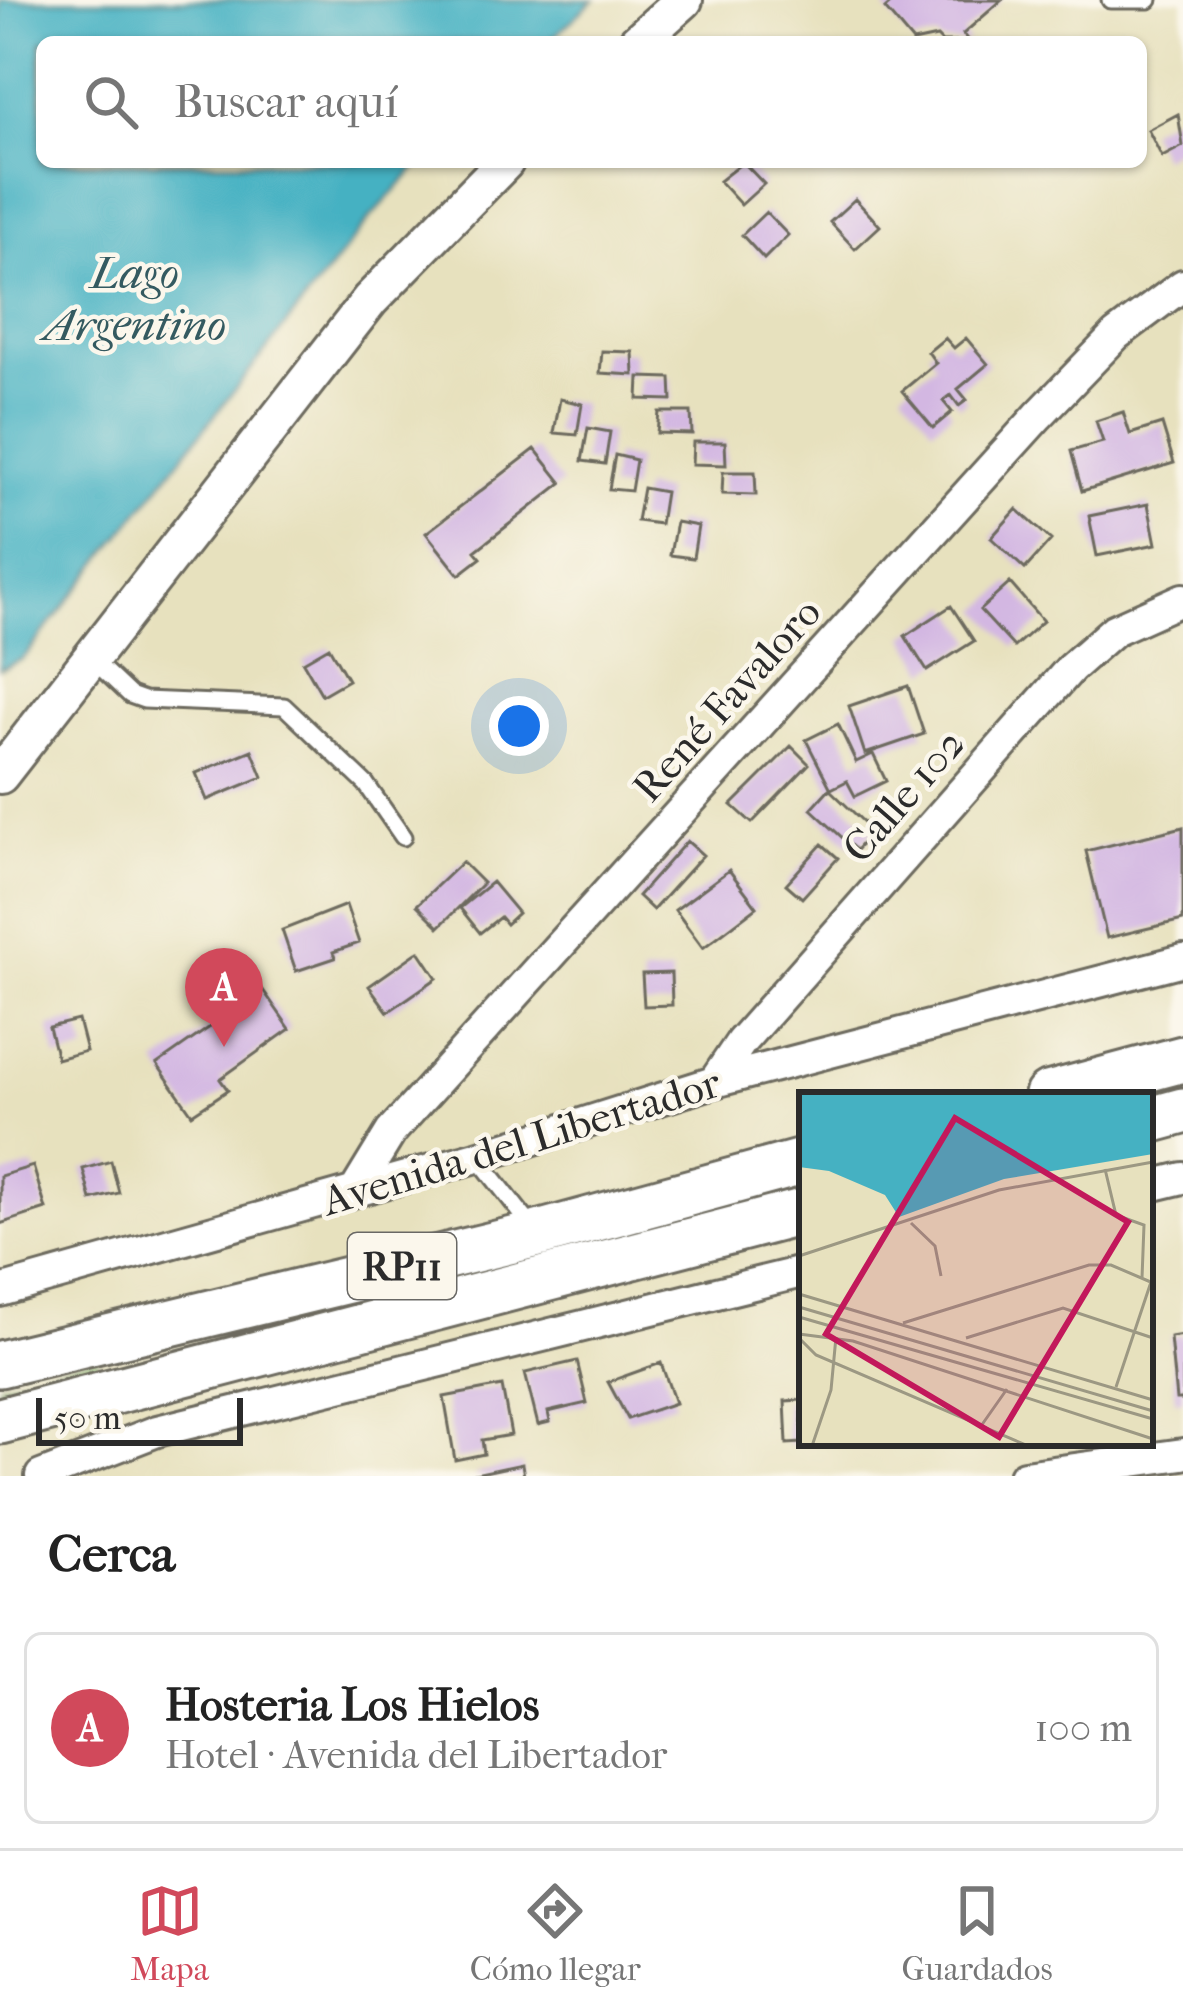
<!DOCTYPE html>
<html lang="es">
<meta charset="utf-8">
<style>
:root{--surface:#fff;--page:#f6f6f6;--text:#222;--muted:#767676;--line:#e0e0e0;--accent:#d1495b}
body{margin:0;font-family:"IM FELL French Canon",serif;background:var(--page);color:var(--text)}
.scale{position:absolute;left:36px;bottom:30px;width:207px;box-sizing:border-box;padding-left:12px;border:6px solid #2b2b2b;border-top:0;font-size:33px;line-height:42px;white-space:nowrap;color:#2b2b2b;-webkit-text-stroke:9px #fbf7ec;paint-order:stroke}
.you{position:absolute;left:519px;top:726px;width:42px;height:42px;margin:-30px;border:9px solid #fff;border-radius:50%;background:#1a73e8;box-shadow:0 0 0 18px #1a73e833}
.badge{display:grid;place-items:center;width:78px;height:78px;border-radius:50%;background:var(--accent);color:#fff;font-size:39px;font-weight:700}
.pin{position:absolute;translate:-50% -99px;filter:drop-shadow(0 3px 6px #0008)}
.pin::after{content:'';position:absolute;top:63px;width:42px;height:36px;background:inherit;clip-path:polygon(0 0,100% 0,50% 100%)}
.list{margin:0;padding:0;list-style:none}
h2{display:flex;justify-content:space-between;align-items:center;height:156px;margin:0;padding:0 48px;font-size:51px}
h2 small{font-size:39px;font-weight:400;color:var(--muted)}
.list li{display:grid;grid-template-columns:78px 1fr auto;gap:36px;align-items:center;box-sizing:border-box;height:192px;margin:0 24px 24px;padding:0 24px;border:3px solid var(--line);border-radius:18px}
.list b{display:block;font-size:45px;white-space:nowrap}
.list p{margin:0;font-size:39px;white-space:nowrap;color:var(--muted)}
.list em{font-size:39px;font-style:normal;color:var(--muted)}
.icon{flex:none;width:66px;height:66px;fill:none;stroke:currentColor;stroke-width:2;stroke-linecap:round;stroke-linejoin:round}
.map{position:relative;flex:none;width:1183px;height:1476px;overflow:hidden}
.search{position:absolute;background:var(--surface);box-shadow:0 3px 9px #0004;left:36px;right:36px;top:36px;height:132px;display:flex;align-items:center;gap:30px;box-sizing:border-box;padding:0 42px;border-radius:18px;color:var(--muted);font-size:45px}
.sheet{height:372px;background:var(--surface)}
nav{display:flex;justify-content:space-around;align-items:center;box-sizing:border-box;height:168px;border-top:3px solid var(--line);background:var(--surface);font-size:33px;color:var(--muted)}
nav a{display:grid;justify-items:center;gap:6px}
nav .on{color:var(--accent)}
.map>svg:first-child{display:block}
</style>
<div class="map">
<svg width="1183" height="1476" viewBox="0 0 1183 1476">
<rect width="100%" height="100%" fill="#fbf7ec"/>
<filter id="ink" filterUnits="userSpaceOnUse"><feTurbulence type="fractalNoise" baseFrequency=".00833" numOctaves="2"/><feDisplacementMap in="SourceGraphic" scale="24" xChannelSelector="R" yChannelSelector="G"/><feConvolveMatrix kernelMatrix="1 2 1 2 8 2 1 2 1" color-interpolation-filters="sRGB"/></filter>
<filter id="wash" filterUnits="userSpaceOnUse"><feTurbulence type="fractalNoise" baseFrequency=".004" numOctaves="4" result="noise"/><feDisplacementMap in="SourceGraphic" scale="48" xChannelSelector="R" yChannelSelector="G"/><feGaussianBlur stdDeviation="2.7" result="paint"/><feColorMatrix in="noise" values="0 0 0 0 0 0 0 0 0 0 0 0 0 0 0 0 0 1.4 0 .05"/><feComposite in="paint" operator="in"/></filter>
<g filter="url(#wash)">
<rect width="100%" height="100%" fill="#e7e1be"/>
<path fill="#a9d886" stroke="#6a8258" stroke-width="3" d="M96 1357 103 1380 0 1407V1384Z"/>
<path fill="#45b1c2" stroke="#386e76" stroke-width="3" d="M0 0H594L548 42H42V162H422L371 217 23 659 0 669Z"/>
<g id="blocks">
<path fill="#d3b7e2" d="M895 0H1002L963 34 969 42H942L937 37 913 42 885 9Z
M1178 114 1183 146 1162 157 1148 130Z
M743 162 764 184 741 205 719 181Z
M855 199 880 226 855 249 830 222Z
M766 212 788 235 764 259 742 235Z
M945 338 954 348 966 338 988 364 958 389 967 400 959 406 951 395 943 401 952 412 933 428 902 391 936 363 928 352Z
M602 351 633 352 634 375 600 373Z
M639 377 671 378 672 400 638 399Z
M560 399 582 404 577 435 554 433Z
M659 412H691L692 434 657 433Z
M1123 412 1130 434 1162 424 1174 463 1082 491 1071 451 1103 442 1096 421Z
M588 428 610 432 605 464 582 461Z
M693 442H725L726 465 692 464Z
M535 449 562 483 475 551 481 558 459 575 426 533Z
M615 455 636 460 631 491 609 489Z
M723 472H755L756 495 722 494Z
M643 488 665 492 660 524 637 521Z
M1148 504 1156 544 1097 556 1089 516Z
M1017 509 1051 540 1025 569 991 538Z
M676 522 698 526 693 558 670 555Z
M1010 583 1043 621 1014 647 980 610Z
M951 606 974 641 927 671 905 636Z
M329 647 348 680 322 695 303 662Z
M908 686 924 734 865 754 849 706Z
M838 724 856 762 873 754 886 781 855 796 847 781 831 789 806 740Z
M791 746 809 764 752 823 732 805Z
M252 750 263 777 207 800 196 773Z
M829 789 873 831 856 850 811 809Z
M1183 827V920L1107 938 1086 851Z
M687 841 703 855 653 910 638 896Z
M822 844 838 858 802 898 786 884Z
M462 862 483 883 439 927 417 905Z
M729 870 757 907 703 948 675 910Z
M492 882 518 913 506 924 500 917 480 933 460 908Z
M346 905 359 943 333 952 335 958 296 971 282 930Z
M419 951 437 978 388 1012 369 986Z
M671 973 672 1005 644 1006 642 974Z
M263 990 290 1029 220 1079 228 1090 192 1114 157 1064Z
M78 1020 86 1051 57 1059 49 1027Z
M111 1161 119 1193 91 1200 83 1169Z
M33 1166 46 1209 0 1224V1176Z
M1183 1335V1400H1176L1170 1337Z
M577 1361 587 1403 548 1412 550 1422 538 1425 525 1373Z
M661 1363 675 1403 628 1419 608 1382Z
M502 1386 511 1435 482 1440 484 1454 455 1460 444 1397Z
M802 1400V1443L787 1444 785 1401Z
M522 1464 524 1476H475V1474Z"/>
</g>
</g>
<g filter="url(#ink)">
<use href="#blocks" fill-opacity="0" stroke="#6d6b5e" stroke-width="3"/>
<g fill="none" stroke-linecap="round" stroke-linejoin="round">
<defs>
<path id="service" d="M1110 0H1149
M93 660 130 695 144 700 284 706 366 784 403 837
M477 1157 532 1227"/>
<path id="minor" d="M714 1082 741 1042 1071 668 1114 630 1183 599
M1150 1186 1183 1178
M355 1191 391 1132 1038 416 1116 335 1183 285
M0 1291 477 1157 714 1082 1183 960
M41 1476 157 1431 802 1272
M1024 1476 1183 1454"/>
<path id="tertiary" d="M637 42 684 0
M0 775 370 300 505 162"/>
<path id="primary" d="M1048 1095 1183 1059
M1150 1120 1183 1111
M0 1364 538 1234 802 1162
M0 1421 802 1212"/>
</defs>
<use href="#service" stroke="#6d6b5e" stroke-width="21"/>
<use href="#minor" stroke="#6d6b5e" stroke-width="36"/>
<use href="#tertiary" stroke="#6d6b5e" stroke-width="42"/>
<use href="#primary" stroke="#6d6b5e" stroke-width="51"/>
<use href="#service" stroke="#fff" stroke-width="15"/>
<use href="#minor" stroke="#fff" stroke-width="30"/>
<use href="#tertiary" stroke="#fff" stroke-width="36"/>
<use href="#primary" stroke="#fff" stroke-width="45"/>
</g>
</g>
<g text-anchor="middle" stroke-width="9" stroke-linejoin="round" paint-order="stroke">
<rect fill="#fbf7ec" stroke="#696865" stroke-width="3" x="348" y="1233" width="108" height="66" rx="9"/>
<g font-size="39" font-weight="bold" fill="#2b2b2b">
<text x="402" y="1280">RP11</text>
</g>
<g font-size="42" fill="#2b2b2b" stroke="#fbf7ec">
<text transform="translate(726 699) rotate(-48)" y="15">René Favaloro</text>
<text transform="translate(903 795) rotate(-49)" y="15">Calle 102</text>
<text transform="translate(521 1141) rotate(-17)" y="15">Avenida del Libertador</text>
</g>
<g font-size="45" font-style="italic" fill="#345a60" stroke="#fbf7ec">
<text x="135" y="288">Lago<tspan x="135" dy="52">Argentino</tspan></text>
</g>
</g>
<g transform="translate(799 1092)">
<rect width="354" height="354" fill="#e7e1be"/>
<path d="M0 0H354V62L205 87 100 125 86 103 30 79 0 75Z" fill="#45b1c2"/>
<path fill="none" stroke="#9c9883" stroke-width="3" d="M306 77 317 123 345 133 343 186M112 131 136 154 142 184M0 164 200 98 354 70M0 202 354 308M0 215 354 319M0 225 354 327M104 231 290 173H312L354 191M0 242 54 249 354 347M0 246 17 263 229 354M167 246 264 216 354 246M317 295 352 190M182 334 208 297M13 354 32 298 37 245M81 354H134"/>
<path fill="#c2185b" fill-opacity="0.15" stroke="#c2185b" stroke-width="6" d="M156 26 329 130 200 345 27 242Z"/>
<rect width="354" height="354" fill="none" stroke="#2b2b2b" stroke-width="6"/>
</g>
</svg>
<div class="scale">50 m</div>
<div class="you"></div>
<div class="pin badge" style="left:224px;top:1047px">A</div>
<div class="search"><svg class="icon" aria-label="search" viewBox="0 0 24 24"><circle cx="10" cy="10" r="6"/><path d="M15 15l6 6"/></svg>Buscar aquí</div>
</div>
<section class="sheet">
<h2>Cerca<small></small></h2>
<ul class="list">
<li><span class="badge">A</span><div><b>Hosteria Los Hielos</b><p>Hotel · Avenida del Libertador</p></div><em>100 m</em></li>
</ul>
</section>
<nav>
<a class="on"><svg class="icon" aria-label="map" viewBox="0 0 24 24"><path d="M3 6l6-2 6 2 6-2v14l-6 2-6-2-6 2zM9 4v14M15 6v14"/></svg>Mapa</a>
<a><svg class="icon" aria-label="directions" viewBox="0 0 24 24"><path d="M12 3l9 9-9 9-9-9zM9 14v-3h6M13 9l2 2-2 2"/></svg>Cómo llegar</a>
<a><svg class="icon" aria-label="saved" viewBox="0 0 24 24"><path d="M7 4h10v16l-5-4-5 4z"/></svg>Guardados</a>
</nav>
